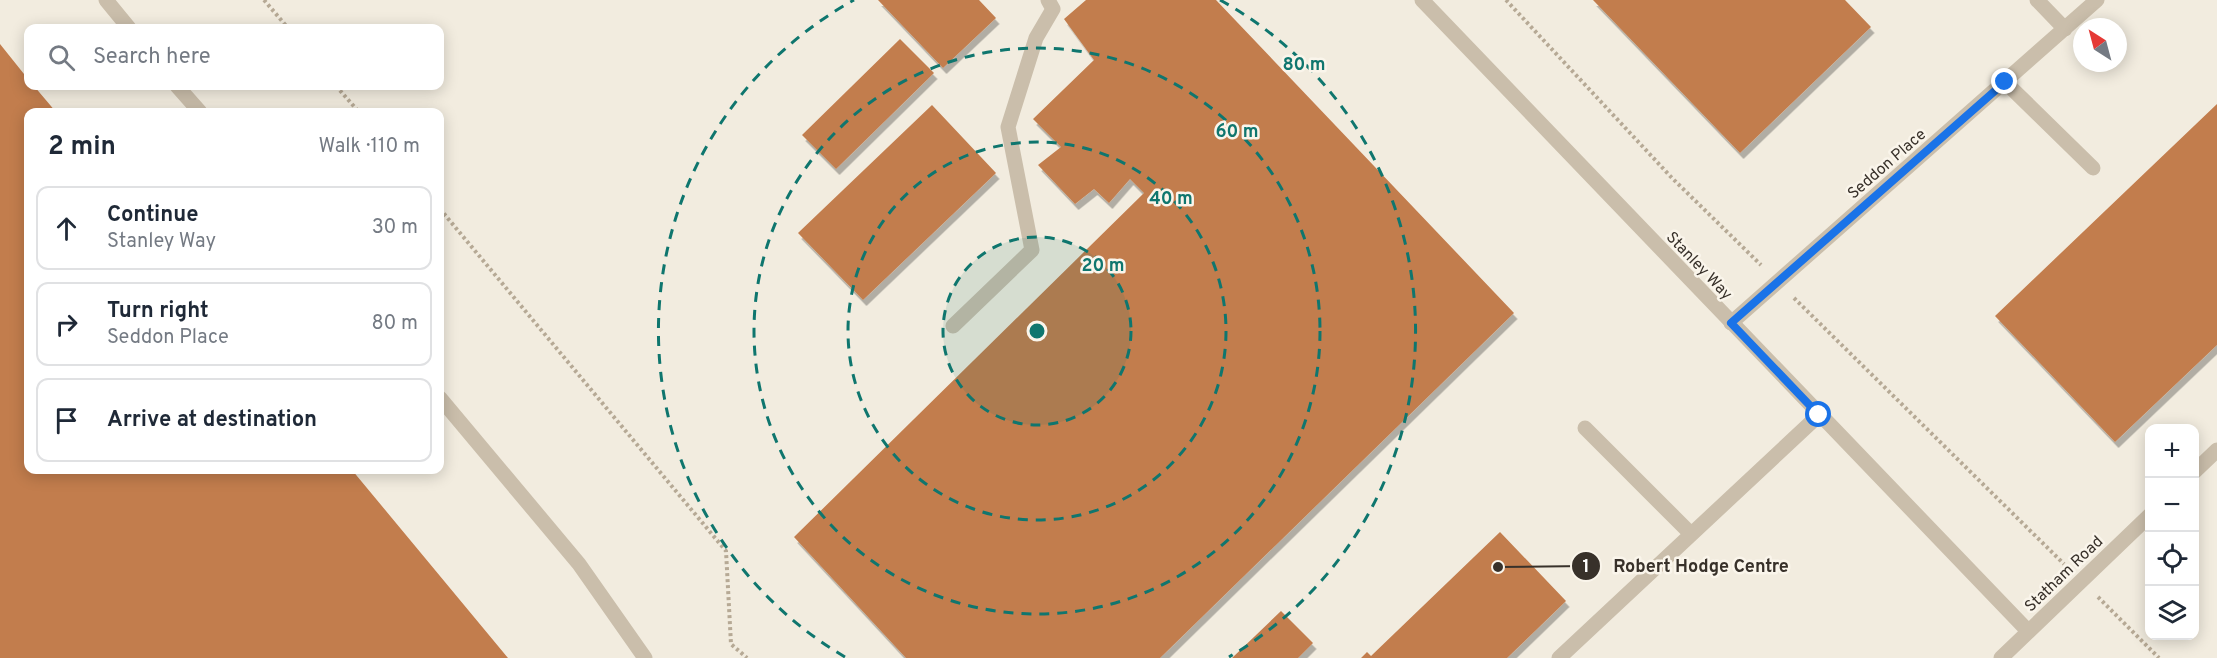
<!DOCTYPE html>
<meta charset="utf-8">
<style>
:root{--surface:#fff;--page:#f6f6f7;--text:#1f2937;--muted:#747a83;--line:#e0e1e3}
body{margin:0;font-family:Overpass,sans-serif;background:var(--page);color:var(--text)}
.controls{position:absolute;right:18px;bottom:18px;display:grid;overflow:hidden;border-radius:12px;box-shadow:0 3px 15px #0003}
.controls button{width:54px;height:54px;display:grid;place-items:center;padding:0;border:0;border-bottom:2px solid var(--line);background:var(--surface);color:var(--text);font:30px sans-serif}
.compass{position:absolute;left:2073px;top:18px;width:54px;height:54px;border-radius:50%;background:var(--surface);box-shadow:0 3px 15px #0003;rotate:324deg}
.stop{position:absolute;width:18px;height:18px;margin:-14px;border:4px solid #1a73e8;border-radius:50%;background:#fff}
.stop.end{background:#1a73e8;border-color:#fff;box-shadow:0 2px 6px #0008}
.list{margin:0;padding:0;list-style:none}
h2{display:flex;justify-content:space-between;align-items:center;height:78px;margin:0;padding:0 24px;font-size:26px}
h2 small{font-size:20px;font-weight:400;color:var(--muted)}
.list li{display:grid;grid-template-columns:39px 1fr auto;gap:18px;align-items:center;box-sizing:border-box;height:84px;margin:0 12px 12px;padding:0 12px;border:2px solid var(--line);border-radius:12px}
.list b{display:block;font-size:22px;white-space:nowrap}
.list p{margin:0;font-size:20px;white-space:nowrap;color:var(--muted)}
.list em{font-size:20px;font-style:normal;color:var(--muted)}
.icon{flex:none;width:33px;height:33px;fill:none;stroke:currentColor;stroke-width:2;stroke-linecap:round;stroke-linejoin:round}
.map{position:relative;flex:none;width:2217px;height:658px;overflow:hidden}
.search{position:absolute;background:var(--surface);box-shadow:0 3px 15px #0003;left:24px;top:24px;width:420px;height:66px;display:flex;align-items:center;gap:15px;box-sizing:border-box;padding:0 21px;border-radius:12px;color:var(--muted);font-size:22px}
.panel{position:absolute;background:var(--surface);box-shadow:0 3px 15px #0003;left:24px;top:108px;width:420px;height:366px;border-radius:12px}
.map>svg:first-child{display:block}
</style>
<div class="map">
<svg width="2217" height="658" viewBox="0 0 2217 658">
<defs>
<filter id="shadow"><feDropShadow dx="3.5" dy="6" stdDeviation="0" flood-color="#0004"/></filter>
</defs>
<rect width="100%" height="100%" fill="#f2ecdf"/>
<path fill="#c27d4d" filter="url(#shadow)" d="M878 0H979L996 18 943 68Z
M1086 0H1216L1514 313 1160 658H906L794 537 1144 193 1130 179 1109 203 1094 189 1075 204 1038 165 1061 147 1033 119 1094 60 1064 19Z
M1593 0H1845L1871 27 1740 153Z
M900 39 934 73 836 169 802 135Z
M0 44 28 79V86H34L56 112H28V470H352L508 658H0Z
M2217 104V345L2115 442 1995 316Z
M932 105 996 173 863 300 798 233Z
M1500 532 1566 601 1507 658H1361L1367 652 1371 656Z
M1281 611 1313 643 1298 658H1232Z"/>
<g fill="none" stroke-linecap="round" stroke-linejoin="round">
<path stroke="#b6a995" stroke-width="4" stroke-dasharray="3 3" stroke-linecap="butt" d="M264 0 288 28
M1506 0 1672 178 1761 265
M336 86 359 112
M440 209 726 551 731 644 747 658
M1794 298 2064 564
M2098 597 2159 658"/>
<path stroke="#cabeab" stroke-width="15" d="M106 0 129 28
M2005 82 2093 168
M177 86 200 112
M953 326 1032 250 1008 127 1036 38 1053 9 1048 0
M440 398 579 564 645 658
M1585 428 1691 534
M1559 658 1819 415"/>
<path stroke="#cabeab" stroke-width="15" d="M2037 0 2065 29
M1731 323 2097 0"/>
<path stroke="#cabeab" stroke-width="15" d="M1422 0 2028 631
M2194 472 2217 450
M2001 658 2150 515"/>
</g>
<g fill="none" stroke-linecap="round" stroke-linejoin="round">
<path stroke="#1a73e8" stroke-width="8" d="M1819 415 1731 323 2005 82"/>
</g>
<circle cx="1037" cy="331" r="94" fill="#0f766e" fill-opacity=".12"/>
<g fill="none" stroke="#0f766e" stroke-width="3" stroke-dasharray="10 8">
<circle cx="1037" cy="331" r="94"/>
<circle cx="1037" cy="331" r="189"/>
<circle cx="1037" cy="331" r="283"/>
<path d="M845 657A378 378 0 0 1 854 0M1220 0A378 378 0 0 1 1229 657"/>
</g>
<g text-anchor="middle" stroke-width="5" stroke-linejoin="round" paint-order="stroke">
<g font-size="16" fill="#38312a" stroke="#faf5eb">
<text transform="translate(1886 163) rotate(-41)" y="6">Seddon Place</text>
<text transform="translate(1700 265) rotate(46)" y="6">Stanley Way</text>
<text transform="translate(2063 573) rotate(-44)" y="6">Statham Road</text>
</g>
</g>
<circle cx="1037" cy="331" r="9" fill="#0f766e" stroke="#faf5eb" stroke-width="3"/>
<g font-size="18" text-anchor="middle" font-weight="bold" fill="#0f766e" stroke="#faf5eb" stroke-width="5" stroke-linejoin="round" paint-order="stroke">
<text x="1304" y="70">80 m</text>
<text x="1237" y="137">60 m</text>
<text x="1171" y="204">40 m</text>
<text x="1103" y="271">20 m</text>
</g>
<path fill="none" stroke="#38312a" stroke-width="2" d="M1498 567L1586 566"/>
<g fill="#38312a" stroke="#faf5eb" stroke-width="2">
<circle cx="1498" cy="567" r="6"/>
<circle cx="1586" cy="566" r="15"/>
</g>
<g font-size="18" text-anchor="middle" font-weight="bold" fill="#fff">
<text x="1586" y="572">1</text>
</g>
<g font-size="18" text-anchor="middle" font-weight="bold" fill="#38312a" stroke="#faf5eb" stroke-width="5" stroke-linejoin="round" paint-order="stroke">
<text x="1701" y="572">Robert Hodge Centre</text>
</g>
</svg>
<div class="controls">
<button>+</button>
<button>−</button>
<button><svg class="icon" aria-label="locate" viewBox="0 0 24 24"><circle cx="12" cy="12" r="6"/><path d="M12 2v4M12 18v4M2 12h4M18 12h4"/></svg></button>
<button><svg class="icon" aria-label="layers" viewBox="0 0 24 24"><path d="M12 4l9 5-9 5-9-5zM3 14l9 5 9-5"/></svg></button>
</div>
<svg class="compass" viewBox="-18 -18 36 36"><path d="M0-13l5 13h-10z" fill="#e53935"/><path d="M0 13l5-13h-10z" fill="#747a83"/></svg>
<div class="stop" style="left:1819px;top:415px"></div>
<div class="stop end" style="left:2005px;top:82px"></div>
<div class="search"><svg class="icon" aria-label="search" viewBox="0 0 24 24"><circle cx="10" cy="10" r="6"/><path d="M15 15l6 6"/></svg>Search here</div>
<section class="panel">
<h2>2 min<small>Walk · 110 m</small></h2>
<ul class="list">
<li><svg class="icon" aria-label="ahead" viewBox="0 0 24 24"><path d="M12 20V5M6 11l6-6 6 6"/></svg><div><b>Continue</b><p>Stanley Way</p></div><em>30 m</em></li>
<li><svg class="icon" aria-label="right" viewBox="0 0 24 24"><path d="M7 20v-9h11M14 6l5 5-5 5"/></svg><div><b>Turn right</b><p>Seddon Place</p></div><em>80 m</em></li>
<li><svg class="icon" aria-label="arrive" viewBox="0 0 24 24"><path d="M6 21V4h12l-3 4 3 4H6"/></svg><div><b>Arrive at destination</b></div></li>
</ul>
</section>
</div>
